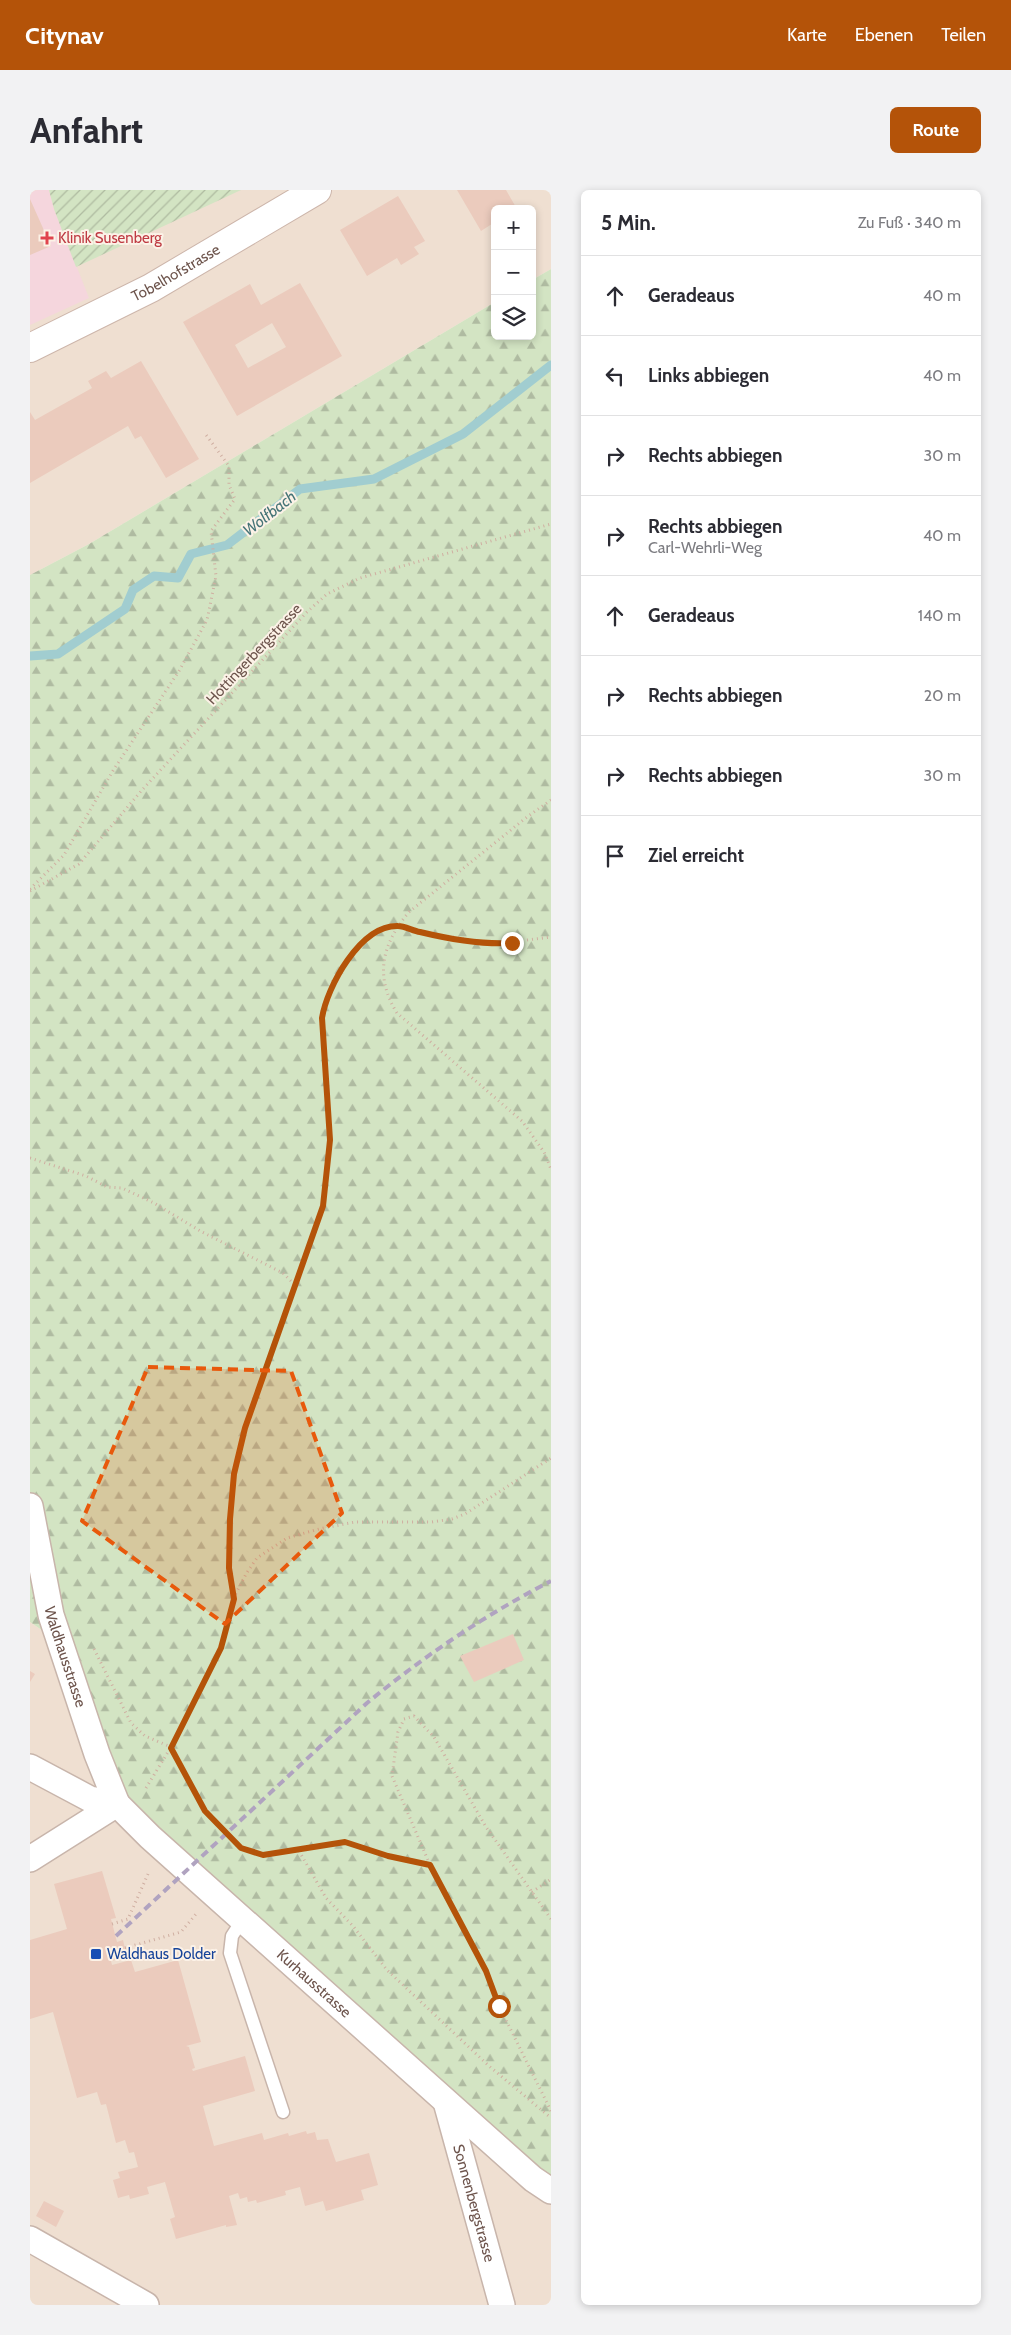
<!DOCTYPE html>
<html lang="de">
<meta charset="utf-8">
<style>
:root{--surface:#fff;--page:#f2f2f3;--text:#2b2b33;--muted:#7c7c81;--line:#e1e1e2;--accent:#b45309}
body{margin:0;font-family:Cabin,sans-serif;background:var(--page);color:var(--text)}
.controls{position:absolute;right:15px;top:15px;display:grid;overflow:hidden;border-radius:8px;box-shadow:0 2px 8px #0003}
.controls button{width:45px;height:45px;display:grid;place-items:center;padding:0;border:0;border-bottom:1px solid var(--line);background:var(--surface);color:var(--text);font:25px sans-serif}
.stop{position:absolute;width:15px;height:15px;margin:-11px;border:4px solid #b45309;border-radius:50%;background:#fff}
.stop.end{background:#b45309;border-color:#fff;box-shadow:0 1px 5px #0008}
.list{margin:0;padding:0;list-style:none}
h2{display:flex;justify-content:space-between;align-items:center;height:65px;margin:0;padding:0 20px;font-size:21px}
h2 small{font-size:16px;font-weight:400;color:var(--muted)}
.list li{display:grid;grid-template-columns:32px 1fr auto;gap:15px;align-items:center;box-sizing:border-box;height:80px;padding:0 20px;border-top:1px solid var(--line)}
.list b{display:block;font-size:19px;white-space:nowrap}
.list p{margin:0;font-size:16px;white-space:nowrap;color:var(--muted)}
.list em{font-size:16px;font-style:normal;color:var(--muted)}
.icon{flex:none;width:28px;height:28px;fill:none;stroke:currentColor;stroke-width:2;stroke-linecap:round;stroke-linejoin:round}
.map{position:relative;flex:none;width:521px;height:2115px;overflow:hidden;border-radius:8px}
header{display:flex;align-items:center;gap:30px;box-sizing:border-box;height:70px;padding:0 25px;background:var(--accent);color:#fff}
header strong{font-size:24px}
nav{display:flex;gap:28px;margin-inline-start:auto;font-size:18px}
.intro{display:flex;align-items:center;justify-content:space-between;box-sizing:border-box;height:120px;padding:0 30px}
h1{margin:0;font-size:35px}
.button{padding:12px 22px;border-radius:8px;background:var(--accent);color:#fff;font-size:18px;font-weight:700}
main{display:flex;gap:30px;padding:0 30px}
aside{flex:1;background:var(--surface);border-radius:8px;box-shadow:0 2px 8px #0003}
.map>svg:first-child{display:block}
</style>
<header>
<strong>Citynav</strong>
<nav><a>Karte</a><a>Ebenen</a><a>Teilen</a></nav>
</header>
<div class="intro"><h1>Anfahrt</h1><a class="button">Route</a></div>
<main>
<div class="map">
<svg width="521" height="2115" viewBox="0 0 521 2115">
<defs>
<pattern id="forest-firs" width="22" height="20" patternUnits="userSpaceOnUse" patternTransform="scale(1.25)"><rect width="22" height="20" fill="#d3e4c3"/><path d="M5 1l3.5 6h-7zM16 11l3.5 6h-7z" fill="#afbba1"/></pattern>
<pattern id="garden-furrows" width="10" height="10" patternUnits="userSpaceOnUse" patternTransform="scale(1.25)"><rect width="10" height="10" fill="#d3e4c3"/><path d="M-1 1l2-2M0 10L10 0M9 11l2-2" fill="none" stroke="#afbba1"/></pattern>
</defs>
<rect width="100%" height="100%" fill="#f9eee2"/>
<path fill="#efdfd1" d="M0 0H521V79L502 90V19H465V112L59 354 0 385Z
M0 1432 41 1460 521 1993V2115H0Z"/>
<path fill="#f5d6dd" d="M0 0H19L24 19 59 108 0 135Z"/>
<path fill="url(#forest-firs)" d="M521 79V1993L96 1611 41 1460 0 1432V385L59 354 465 112V146H502V90Z"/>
<path fill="url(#garden-furrows)" d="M19 0H211L46 77 24 19Z"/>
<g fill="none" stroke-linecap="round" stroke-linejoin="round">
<path stroke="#a1cdd0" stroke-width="9" d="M0 466 28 464 95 419 103 400 124 386 148 388 161 364 197 355 270 299 344 289 433 244 521 175"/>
</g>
<path fill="#ebcbbd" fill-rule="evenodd" d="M427 0H476L487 19H465V32L451 41Z
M368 6 395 51 384 57 389 64 371 75 367 68 337 86 310 40Z
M0 9 21 56 0 65Z
M270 93 312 166 207 226 153 132 220 94 231 115ZM242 133 256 157 218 178 205 155Z
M111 171 169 269 136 288 111 246 105 249 98 236 0 293V222L5 230 62 198 58 191 76 181 81 188Z
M483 1444 494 1470 444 1492 430 1466Z
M0 1481 5 1484 0 1492Z
M72 1681 86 1728 81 1729 87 1752 93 1750 97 1767 81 1771 82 1775 101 1770 105 1782 148 1770 171 1852 156 1856 159 1857 165 1878 162 1879 163 1881 215 1866 225 1901 173 1916 184 1956 232 1943 234 1950 258 1943 259 1946 276 1941 277 1944 285 1942 287 1950 298 1949 306 1972 339 1963 348 1995 331 2000 334 2010 296 2021 293 2011 275 2016 270 1997 255 2001 256 2005 227 2013 226 2010 218 2012 217 2007 210 2009 208 2003 199 2006 207 2035 196 2037V2035L146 2049 140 2029 145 2027 135 1992 117 1997 119 2004 100 2009 99 2005 88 2008 83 1990 90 1988 88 1982 108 1977 104 1962 99 1963 95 1950 86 1953 76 1914 71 1915 67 1902 47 1908 23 1822 0 1829V1750L37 1739 24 1694Z
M14 2011 34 2021 26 2037 6 2026Z"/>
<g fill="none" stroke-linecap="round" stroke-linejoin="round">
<defs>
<path id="lane" d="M213 1729 202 1746 200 1763 253 1922"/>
<g id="street">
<path id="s1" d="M0 1316 21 1425 67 1564 87 1614"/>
<path id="s2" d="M0 1577 60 1609 87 1614 120 1647 503 1989 521 2001"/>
<path d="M0 1669 87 1614"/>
<path id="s3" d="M416 1912 472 2115"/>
<path d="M0 2049 116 2115"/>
</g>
<g id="secondary">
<path id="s4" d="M0 158 121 98 287 0"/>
</g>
</defs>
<use href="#lane" stroke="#c8b5ab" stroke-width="15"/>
<use href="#street" stroke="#c8b5ab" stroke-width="28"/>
<use href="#secondary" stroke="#cdb6ab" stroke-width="30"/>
<path stroke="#cfaea1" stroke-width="3" stroke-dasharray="1 4" stroke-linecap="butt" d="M521 610 497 627 379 722C352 754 344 786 367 823L492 931 514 962 521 979
M0 699 34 665 84 579 149 481 177 430 186 386 181 341 205 309 199 295V276L174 242
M0 701 49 674 112 600 277 422 297 404 330 388 521 334
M0 968 56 986 77 997 92 998 124 1013 172 1042 253 1083 264 1094
M203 1409 199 1378V1329L204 1284 215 1238 293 1016 300 951 291 828 302 792 333 752 350 741 367 736 392 742 465 754 521 747
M64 1459 101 1533 115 1546 141 1557 175 1621 211 1658 233 1665 315 1652 358 1666 400 1675
M116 1598 141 1557 191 1458 203 1409 216 1384 227 1368 257 1348 289 1339 325 1332H402L422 1329 435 1324 521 1268
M269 1661 296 1708 323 1736 357 1780 459 1876 521 1928
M502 1702 521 1689
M521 1729 456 1637 404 1547 384 1526 374 1529 368 1542 362 1586 400 1675 456 1781 469 1816 521 1921
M82 1734 98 1729 118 1684
M95 1758 151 1742 166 1724"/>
<use href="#lane" stroke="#fff" stroke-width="12"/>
<use href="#street" stroke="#fff" stroke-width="25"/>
<use href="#secondary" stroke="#fff" stroke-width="28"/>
<path stroke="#b0a3c0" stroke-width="4" stroke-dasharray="8 5" stroke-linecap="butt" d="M86 1746 337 1513C394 1466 455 1425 521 1391"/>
</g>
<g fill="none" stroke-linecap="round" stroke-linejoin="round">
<path stroke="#b45309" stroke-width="6" d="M469 1816 456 1781 400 1675 358 1666 315 1652 233 1665 211 1658 175 1621 141 1558 191 1458 204 1409 199 1378 200 1329 204 1284 215 1238 293 1016 300 950 292 828C297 797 330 735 368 736 375 736 383 741 390 742 419 749 452 755 482 753"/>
</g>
<path fill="#e8590c" fill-opacity="0.2" stroke="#e8590c" stroke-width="4" stroke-dasharray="10 6" stroke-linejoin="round" d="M118 1177 261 1181 312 1323 195 1434 52 1331Z"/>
<path fill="#e0444e" stroke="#fcf2e7" stroke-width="2" d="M14.5 40.5h5v5h5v5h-5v5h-5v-5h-5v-5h5z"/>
<rect fill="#1a4fb4" stroke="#fcf2e7" stroke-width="2" x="60" y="1758" width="12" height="12" rx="2.5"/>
<g text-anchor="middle" stroke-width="4" stroke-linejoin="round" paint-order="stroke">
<g font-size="15" fill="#be3a42" stroke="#fcf2e7" text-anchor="start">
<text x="28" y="53">Klinik Susenberg</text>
</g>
<g font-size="15" fill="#6d544c" stroke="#fcf2e7">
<text dy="5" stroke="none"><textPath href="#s4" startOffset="164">Tobelhofstrasse</textPath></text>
<text transform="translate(224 464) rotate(-47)" y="5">Hottingerbergstrasse</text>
<text dy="5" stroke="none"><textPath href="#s1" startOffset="155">Waldhausstrasse</textPath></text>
<text dy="5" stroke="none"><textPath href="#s2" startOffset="362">Kurhausstrasse</textPath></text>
<text dy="5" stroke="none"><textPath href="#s3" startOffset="105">Sonnenbergstrasse</textPath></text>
</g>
<g font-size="15" fill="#164399" stroke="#fcf2e7" text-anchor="start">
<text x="77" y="1769">Waldhaus Dolder</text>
</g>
<g font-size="16" font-style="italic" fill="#457477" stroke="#fcf2e7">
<text transform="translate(239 323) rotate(-38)" y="6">Wolfbach</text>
</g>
</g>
</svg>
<div class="controls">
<button>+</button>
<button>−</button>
<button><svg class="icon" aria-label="layers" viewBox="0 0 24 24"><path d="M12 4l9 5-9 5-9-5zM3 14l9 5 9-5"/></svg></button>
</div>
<div class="stop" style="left:469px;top:1816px"></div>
<div class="stop end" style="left:482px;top:753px"></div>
</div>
<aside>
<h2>5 Min.<small>Zu Fuß · 340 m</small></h2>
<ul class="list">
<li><svg class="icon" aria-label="ahead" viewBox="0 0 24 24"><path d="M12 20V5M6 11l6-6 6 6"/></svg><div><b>Geradeaus</b></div><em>40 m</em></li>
<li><svg class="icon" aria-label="left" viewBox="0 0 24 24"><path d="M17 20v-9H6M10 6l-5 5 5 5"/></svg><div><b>Links abbiegen</b></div><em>40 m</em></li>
<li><svg class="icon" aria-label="right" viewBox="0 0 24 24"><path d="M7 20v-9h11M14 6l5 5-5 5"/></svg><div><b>Rechts abbiegen</b></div><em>30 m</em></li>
<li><svg class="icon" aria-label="right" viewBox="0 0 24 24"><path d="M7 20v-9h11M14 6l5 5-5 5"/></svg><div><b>Rechts abbiegen</b><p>Carl-Wehrli-Weg</p></div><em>40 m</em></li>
<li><svg class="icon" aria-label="ahead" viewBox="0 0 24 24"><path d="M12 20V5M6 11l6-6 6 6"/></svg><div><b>Geradeaus</b></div><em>140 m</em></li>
<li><svg class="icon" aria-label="right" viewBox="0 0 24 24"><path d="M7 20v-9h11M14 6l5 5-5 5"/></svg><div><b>Rechts abbiegen</b></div><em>20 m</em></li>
<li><svg class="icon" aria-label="right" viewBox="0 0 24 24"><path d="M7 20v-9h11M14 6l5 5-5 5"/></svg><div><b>Rechts abbiegen</b></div><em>30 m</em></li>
<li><svg class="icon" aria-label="arrive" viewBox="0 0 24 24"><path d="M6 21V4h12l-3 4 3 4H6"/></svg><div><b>Ziel erreicht</b></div></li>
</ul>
</aside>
</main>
